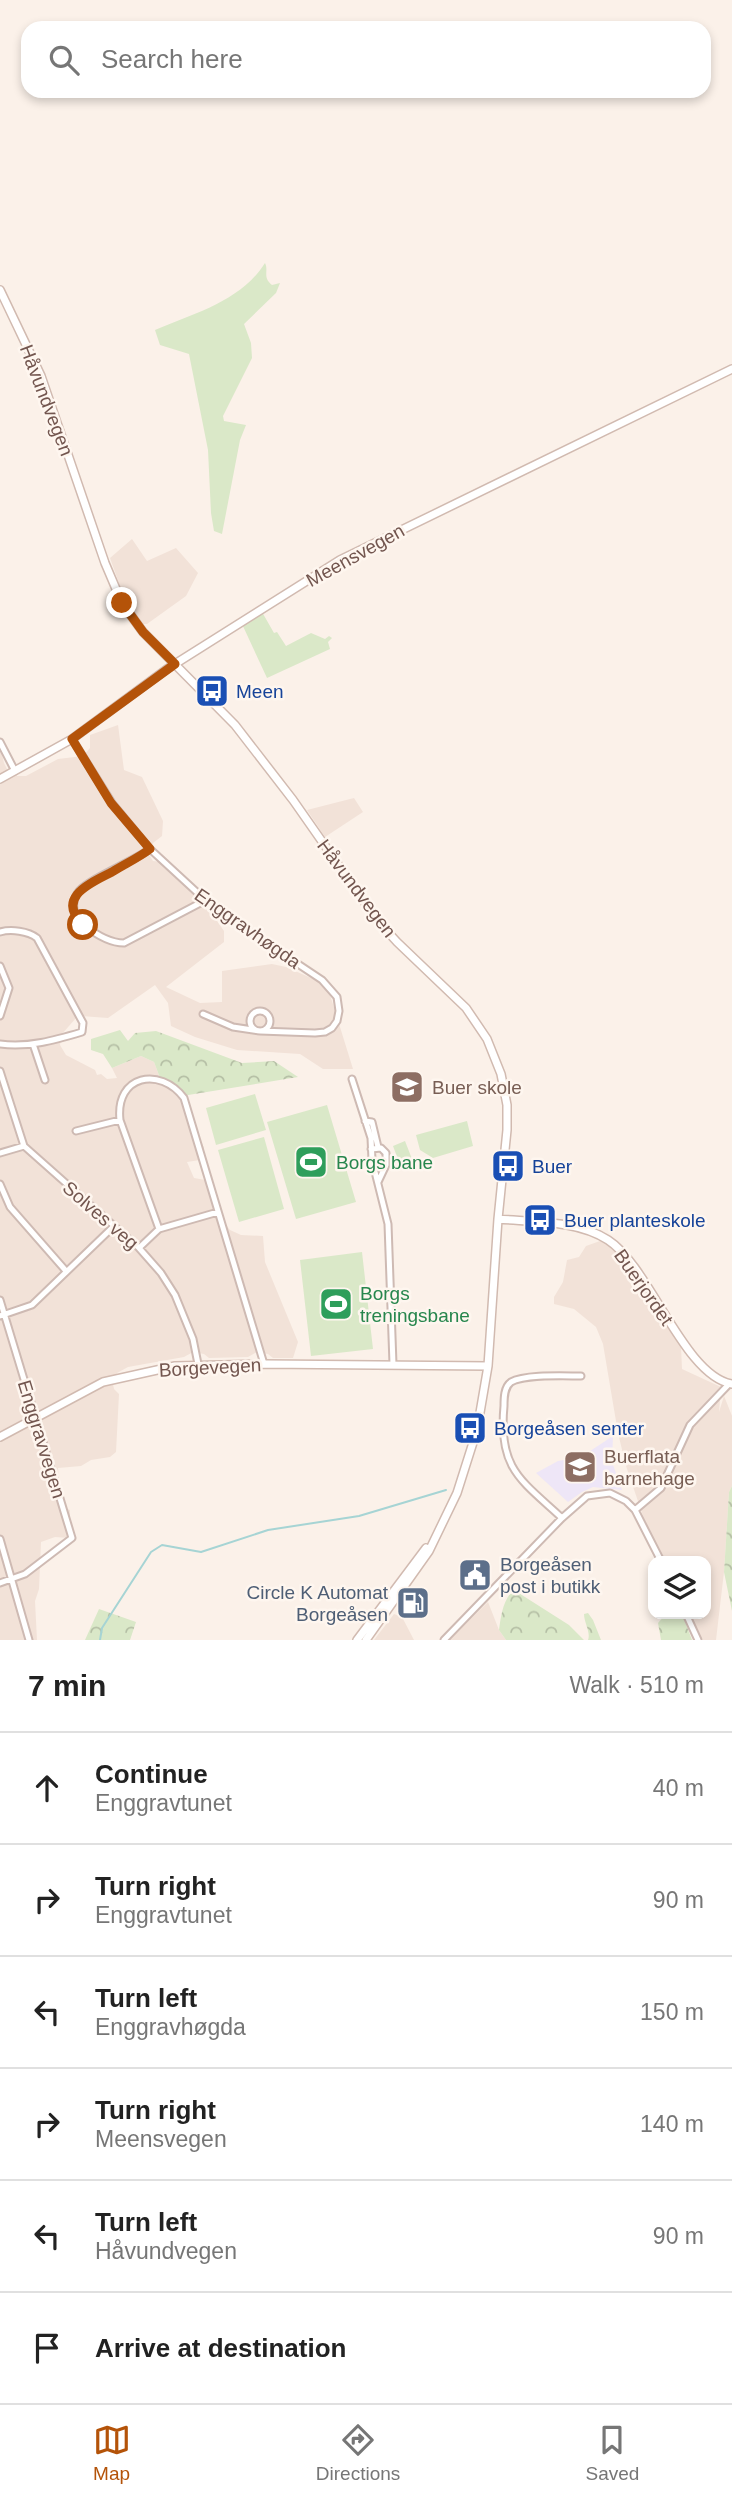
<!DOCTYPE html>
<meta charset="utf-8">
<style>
:root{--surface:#fff;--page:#f2f2f2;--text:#222;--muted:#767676;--line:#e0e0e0;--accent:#b45309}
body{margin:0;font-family:Arial,sans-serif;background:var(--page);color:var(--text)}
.controls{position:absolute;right:21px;bottom:21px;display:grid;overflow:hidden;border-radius:14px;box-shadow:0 4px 10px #0003}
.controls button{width:63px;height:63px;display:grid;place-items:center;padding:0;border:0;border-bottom:2px solid var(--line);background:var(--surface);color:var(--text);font:35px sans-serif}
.stop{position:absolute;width:21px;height:21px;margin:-16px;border:5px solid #b45309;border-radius:50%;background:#fff}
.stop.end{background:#b45309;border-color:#fff;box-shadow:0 2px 7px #0008}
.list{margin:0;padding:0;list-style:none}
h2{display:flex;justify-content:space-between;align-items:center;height:91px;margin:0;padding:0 28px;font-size:30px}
h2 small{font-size:23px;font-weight:400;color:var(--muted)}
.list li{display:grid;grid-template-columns:46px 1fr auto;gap:21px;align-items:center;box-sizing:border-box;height:112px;padding:0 28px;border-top:2px solid var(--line)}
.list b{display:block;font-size:26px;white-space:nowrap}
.list p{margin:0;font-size:23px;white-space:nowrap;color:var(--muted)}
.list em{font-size:23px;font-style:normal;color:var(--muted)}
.icon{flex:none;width:38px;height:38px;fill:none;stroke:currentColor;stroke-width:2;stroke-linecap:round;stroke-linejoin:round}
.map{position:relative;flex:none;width:732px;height:1640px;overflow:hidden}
.search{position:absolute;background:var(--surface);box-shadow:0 4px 10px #0003;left:21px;right:21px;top:21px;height:77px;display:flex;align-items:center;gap:18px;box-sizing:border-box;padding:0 24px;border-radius:21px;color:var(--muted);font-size:26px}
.sheet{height:763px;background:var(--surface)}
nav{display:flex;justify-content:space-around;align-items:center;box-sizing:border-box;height:98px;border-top:2px solid var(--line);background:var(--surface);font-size:19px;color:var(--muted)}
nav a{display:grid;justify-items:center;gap:4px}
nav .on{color:var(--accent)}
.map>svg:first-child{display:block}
</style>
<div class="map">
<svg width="732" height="1640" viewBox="0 0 732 1640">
<defs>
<pattern id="forest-crowns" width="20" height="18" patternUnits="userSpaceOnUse" patternTransform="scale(1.75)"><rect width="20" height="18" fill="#dae8c8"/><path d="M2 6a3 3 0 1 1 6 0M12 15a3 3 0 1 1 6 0" fill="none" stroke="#b5bfa5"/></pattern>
</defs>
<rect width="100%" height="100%" fill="#fbf1e9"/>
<path fill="#f2e2d8" d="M132 539 147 561 176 548 198 573 186 596 147 624H142L136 617 124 597 110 558Z
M118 725 124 770 142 777 163 821 162 836 153 843 148 853 153 861 171 863 186 877 224 931V942L166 987 200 1003 222 1002V971L272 964 286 967 327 985 353 1069H323L300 1054 237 1050 195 1037 171 1026 168 1003 155 985 108 1018 81 1016 76 1018 62 1034 60 1045 66 1055 95 1070 97 1075 101 1074 107 1079 117 1078 112 1068 141 1056 154 1062 160 1078 180 1091 204 1148 200 1160 187 1162 194 1178 211 1181 220 1217 230 1230 241 1235 263 1236 265 1262 298 1342 293 1358H273L268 1354 257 1352 248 1357 209 1358 204 1354 193 1352 184 1357 128 1367 117 1373 113 1384 114 1389 119 1394 116 1452 110 1457 91 1460 81 1466 58 1468 61 1507 70 1510V1538L55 1537 41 1542 39 1589 35 1601 37 1640H0V746L4 763 9 773 14 776H26L58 759 83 756 90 748V735Z
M354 798 363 812 325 837 307 810Z
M600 1241 615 1250 659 1302 681 1346 682 1369 721 1387 719 1412 724 1396 732 1416V1486L729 1492 724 1572 716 1640H703L690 1614H706V1561H665L643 1516 626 1466 618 1433 603 1344 596 1327 574 1309 554 1304V1297L563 1282 567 1260 579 1257 586 1246Z
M488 1602 499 1630 506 1640H449Z
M394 1614 402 1617 414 1640H374Z"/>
<path fill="#eee6f7" d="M613 1436 612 1462 622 1490 593 1487 582 1492 568 1502 536 1473 558 1461 581 1457Z"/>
<path fill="#dae8c8" d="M265 263C269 271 262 277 272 285L280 283 276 293 244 324 251 343 252 358 223 416 224 421 246 425 240 440 222 534 214 531 211 513 208 450 189 354 160 345 155 330C195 313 241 301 265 263Z
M262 612 274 633 277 632 286 646 311 633 325 639 329 636 332 638 328 642 330 649 267 678 242 624Z
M255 1094 266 1130 216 1145 206 1108Z
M327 1105 356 1202 296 1219 267 1122Z
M467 1121 473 1146 433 1158 420 1150 416 1135Z
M264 1137 284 1209 239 1222 218 1150Z
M405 1141 412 1159 399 1162 393 1146Z
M362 1252 373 1349 311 1356 300 1260Z"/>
<path fill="url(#forest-crowns)" d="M120 1030 128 1041 135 1033 156 1031 242 1063 274 1061 298 1077 182 1096 173 1085 160 1078 154 1062 141 1056 112 1068 103 1054 91 1050V1039Z
M732 1486V1611L724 1572 729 1492Z
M514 1590 569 1625 584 1640H506L499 1630C501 1616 503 1599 514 1590Z
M99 1609 136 1622 130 1640H85Z
M588 1613 593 1620 601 1640H588C591 1632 584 1623 584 1614Z
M666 1614H682L692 1640H661L658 1623Z"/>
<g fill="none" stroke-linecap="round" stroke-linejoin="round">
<path stroke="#a6d4d4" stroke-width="2" d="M100 1640 102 1628 151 1552 162 1545 201 1552 268 1530 359 1516 446 1490"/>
<defs>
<path id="street" d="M72 739 112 803 150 849 214 908 322 980 337 997 339 1011 337 1021 332 1028 325 1032 315 1033 260 1031 233 1027 203 1014
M0 742 15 771
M150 849C132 862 91 878 79 891 70 902 73 917 84 925 94 933 110 943 124 943L204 901
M0 932C11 929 28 931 37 938L83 1023 82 1032C55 1040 28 1048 0 1044
M0 966 9 988 0 1016
M250 1021a10 10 0 1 1 20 0a10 10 0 1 1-20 0Z
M33 1044 45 1080
M0 1071 24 1146 139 1248 161 1273 175 1295 193 1339 198 1364
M352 1079 371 1138 372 1160 388 1224 393 1364
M365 1121 372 1122 378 1147
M76 1131 120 1120
M371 1149 381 1148 386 1153V1165L378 1182
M0 1153 24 1146
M0 1184 10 1207 66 1271
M159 1229 120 1120C115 1075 160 1066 184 1098L264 1364
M139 1248 159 1229 218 1212
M0 1300 72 1538 25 1574 0 1583
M0 1316 32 1305 113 1227
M635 1510 661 1488 690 1425 729 1384
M562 1518C521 1480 498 1469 504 1406 504 1398 504 1387 511 1382 525 1374 564 1376 581 1376
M0 1539 29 1640
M686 1614 698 1640
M444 1640 562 1518 587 1496 610 1493 626 1501 635 1510 661 1561"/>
<path id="secondary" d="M0 290 41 376 105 563 122 603 143 632 235 725 293 800 377 920 397 942 466 1008 487 1039 501 1074 507 1105V1130L498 1219 488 1366 477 1430 457 1493 429 1551 366 1640
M0 779 72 739 167 669 340 560 732 369
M498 1219C533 1222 577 1220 608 1240 650 1267 684 1376 732 1384
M0 1437 103 1382 175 1366 264 1364 488 1366
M357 1640 426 1548"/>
</defs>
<use href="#street" stroke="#cebab3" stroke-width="9"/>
<use href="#secondary" stroke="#d1bab0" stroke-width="10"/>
<use href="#street" stroke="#fff" stroke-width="5"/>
<use href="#secondary" stroke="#fff" stroke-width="7"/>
</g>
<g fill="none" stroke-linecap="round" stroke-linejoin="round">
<path stroke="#b45309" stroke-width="9" d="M83 925C55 897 91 883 112 872 125 864 138 858 150 849L111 803 72 739 175 664 143 632 122 603"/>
</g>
<defs>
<symbol id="bus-square" viewBox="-11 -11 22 22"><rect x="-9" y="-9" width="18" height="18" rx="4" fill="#1a4fb4" stroke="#fef6ef"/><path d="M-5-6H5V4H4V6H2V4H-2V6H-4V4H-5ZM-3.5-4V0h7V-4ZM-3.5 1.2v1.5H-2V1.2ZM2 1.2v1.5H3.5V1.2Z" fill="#fff"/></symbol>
<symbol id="school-square" viewBox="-11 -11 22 22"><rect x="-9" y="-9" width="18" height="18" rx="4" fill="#8d6e63" stroke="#fef6ef"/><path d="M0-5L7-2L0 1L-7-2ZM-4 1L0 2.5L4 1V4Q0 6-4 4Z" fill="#fff"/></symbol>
<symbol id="stadium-square" viewBox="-11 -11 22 22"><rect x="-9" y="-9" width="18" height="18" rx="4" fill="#2e9e5b" stroke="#fef6ef"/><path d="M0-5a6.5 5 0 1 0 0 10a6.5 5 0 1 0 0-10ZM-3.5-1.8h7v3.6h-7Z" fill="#fff"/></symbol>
<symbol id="civic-square" viewBox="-11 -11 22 22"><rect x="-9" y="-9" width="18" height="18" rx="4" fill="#5c6f8a" stroke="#fef6ef"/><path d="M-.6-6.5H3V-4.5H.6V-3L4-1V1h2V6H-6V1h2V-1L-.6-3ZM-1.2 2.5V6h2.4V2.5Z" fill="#fff"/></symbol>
<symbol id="fuel-square" viewBox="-11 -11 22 22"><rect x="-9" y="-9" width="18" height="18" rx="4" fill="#5c6f8a" stroke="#fef6ef"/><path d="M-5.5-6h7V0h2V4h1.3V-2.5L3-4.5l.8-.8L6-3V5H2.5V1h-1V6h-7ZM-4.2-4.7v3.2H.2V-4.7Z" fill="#fff"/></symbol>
</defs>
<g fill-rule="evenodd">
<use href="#bus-square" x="193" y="672" width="38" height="38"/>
<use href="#school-square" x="388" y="1068" width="38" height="38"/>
<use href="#stadium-square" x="292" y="1143" width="38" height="38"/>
<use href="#bus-square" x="489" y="1147" width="38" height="38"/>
<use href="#bus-square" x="521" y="1201" width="38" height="38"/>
<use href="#stadium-square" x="317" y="1285" width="38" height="38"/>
<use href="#bus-square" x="451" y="1409" width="38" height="38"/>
<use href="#school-square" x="561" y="1448" width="38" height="38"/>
<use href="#civic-square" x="456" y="1556" width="38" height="38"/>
<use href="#fuel-square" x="394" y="1584" width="38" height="38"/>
</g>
<g text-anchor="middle" stroke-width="5" stroke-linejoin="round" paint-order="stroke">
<g font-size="19" fill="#73564f" stroke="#fef6ef">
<text transform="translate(47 400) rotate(69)" y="7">Håvundvegen</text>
<text transform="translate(355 555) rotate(-29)" y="7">Meensvegen</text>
<text transform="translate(357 888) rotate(53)" y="7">Håvundvegen</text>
<text transform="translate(248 928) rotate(35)" y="7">Enggravhøgda</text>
<text transform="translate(101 1215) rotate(41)" y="7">Solves veg</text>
<text transform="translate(644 1287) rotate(55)" y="7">Buerjordet</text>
<text transform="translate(210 1367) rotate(-3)" y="7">Borgevegen</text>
<text transform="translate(42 1439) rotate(73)" y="7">Enggravvegen</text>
</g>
<g font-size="19" fill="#164399" stroke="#fef6ef" text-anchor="start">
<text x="236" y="698">Meen</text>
<text x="532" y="1173">Buer</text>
<text x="564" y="1227">Buer planteskole</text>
<text x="494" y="1435">Borgeåsen senter</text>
</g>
<g font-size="19" fill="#785e54" stroke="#fef6ef" text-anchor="start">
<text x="432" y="1094">Buer skole</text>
<text x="604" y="1463">Buerflata<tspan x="604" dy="22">barnehage</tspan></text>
</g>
<g font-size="19" fill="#27864d" stroke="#fef6ef" text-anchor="start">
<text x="336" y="1169">Borgs bane</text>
<text x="360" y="1300">Borgs<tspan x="360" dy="22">treningsbane</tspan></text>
</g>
<g font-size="19" fill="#4e5e75" stroke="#fef6ef" text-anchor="start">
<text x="500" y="1571">Borgeåsen<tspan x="500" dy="22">post i butikk</tspan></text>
<text x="388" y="1599" text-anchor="end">Circle K Automat<tspan x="388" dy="22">Borgeåsen</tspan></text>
</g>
</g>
</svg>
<div class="controls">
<button><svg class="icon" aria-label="layers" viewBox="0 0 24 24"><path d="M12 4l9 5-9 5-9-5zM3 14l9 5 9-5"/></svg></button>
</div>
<div class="stop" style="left:83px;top:925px"></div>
<div class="stop end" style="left:122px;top:603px"></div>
<div class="search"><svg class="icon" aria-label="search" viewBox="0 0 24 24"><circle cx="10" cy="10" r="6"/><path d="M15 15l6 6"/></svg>Search here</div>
</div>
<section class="sheet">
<h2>7 min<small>Walk · 510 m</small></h2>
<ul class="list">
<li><svg class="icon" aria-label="ahead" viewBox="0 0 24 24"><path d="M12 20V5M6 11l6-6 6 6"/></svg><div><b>Continue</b><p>Enggravtunet</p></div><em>40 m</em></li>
<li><svg class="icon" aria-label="right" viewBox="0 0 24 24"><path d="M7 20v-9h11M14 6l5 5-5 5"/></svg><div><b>Turn right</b><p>Enggravtunet</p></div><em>90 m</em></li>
<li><svg class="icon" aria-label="left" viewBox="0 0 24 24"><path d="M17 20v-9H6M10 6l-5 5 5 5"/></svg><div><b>Turn left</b><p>Enggravhøgda</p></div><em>150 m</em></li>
<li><svg class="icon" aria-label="right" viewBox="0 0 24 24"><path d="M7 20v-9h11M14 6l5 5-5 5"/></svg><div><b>Turn right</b><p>Meensvegen</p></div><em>140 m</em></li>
<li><svg class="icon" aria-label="left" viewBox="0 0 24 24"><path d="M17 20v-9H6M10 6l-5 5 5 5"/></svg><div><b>Turn left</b><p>Håvundvegen</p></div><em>90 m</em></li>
<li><svg class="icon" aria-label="arrive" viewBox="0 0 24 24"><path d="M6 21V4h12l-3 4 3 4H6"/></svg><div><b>Arrive at destination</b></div></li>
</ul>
</section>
<nav>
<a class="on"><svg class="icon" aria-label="map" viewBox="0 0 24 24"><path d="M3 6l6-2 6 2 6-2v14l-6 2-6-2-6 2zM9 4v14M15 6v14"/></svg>Map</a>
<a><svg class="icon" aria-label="directions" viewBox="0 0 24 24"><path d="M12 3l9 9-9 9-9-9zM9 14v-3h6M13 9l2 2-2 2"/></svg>Directions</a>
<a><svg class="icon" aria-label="saved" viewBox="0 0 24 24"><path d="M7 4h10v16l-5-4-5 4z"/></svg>Saved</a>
</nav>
